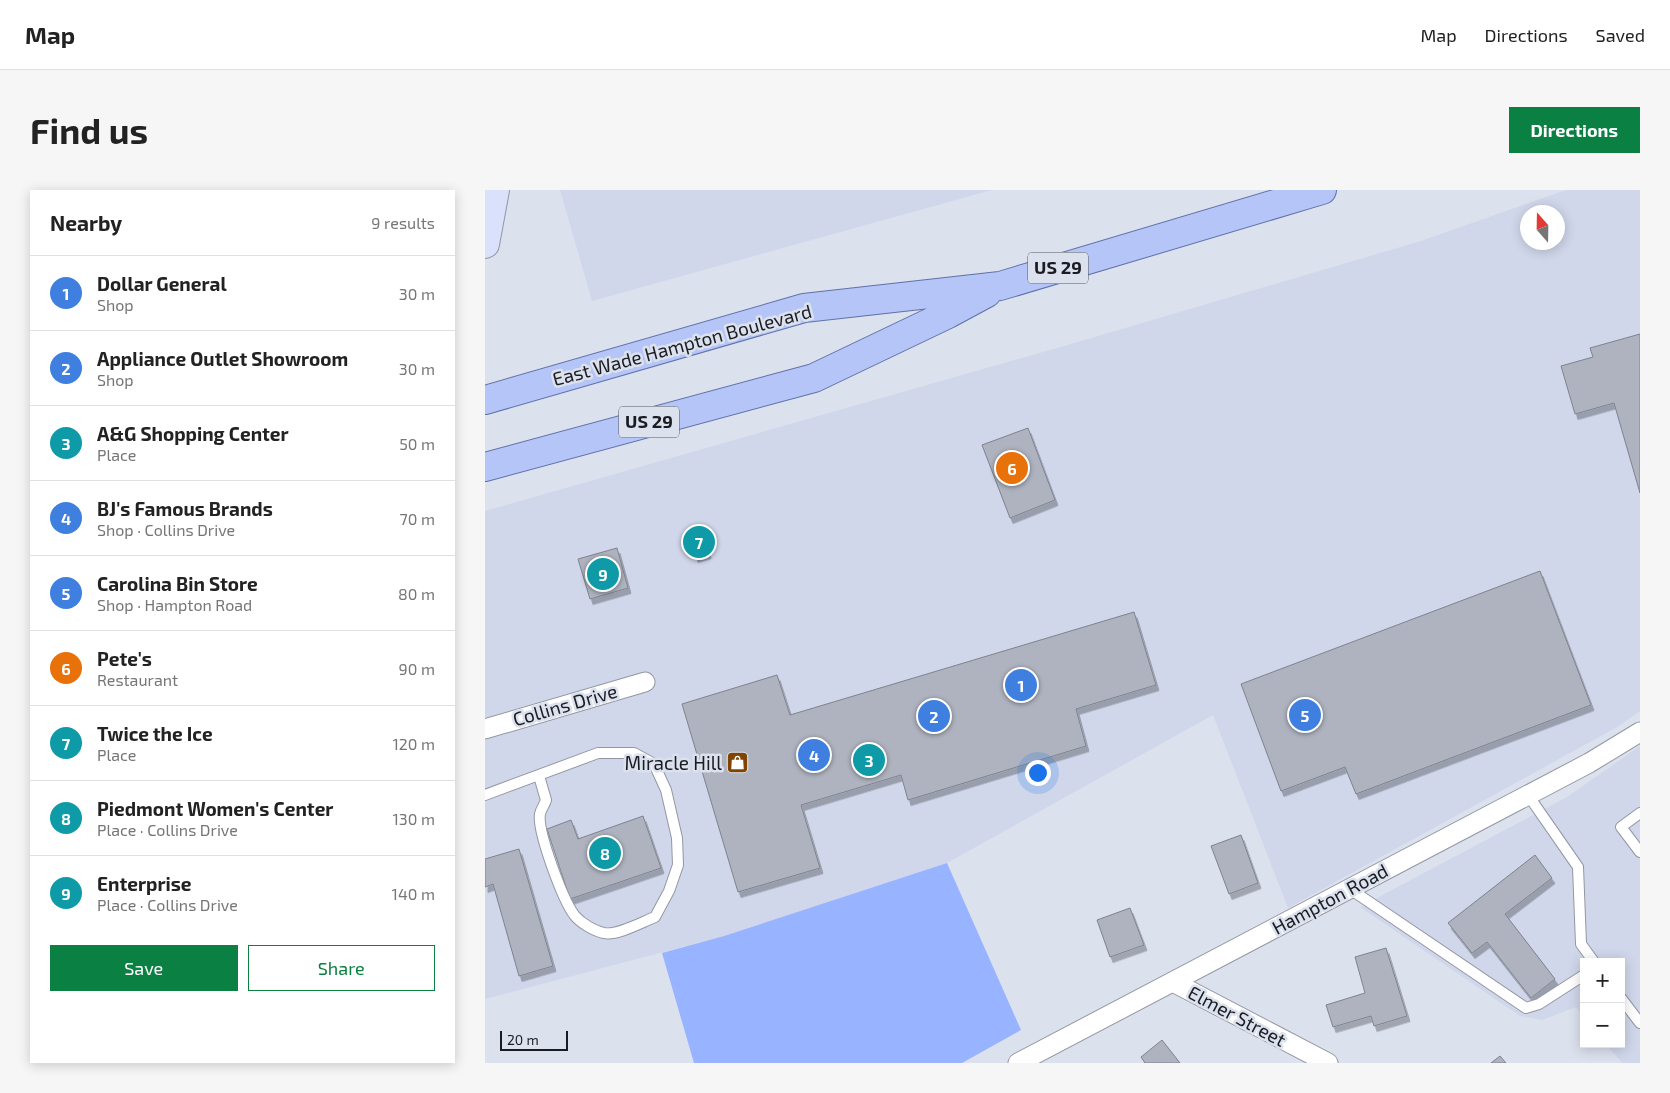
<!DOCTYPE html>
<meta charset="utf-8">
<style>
:root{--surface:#fff;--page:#f6f6f6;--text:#222;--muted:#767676;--line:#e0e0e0;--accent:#0b8043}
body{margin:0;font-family:"Exo 2",sans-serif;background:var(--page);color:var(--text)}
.controls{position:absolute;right:15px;bottom:15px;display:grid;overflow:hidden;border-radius:0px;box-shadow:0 2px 12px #0003}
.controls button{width:45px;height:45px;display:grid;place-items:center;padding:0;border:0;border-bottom:1px solid var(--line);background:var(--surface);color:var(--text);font:25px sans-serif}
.compass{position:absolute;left:1035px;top:15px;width:45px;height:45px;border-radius:50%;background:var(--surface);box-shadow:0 2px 12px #0003;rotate:340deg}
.scale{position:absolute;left:15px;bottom:12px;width:68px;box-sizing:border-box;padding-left:5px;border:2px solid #1a1c21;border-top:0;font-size:14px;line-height:18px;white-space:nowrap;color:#1a1c21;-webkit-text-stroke:4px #dce1ee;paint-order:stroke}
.you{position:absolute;left:552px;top:582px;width:18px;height:18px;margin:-12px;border:4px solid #fff;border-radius:50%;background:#1a73e8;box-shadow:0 0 0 8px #1a73e833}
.badge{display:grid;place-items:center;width:32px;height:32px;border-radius:50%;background:var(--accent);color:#fff;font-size:16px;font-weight:700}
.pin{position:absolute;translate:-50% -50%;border:2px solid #fff;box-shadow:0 1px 5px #0006}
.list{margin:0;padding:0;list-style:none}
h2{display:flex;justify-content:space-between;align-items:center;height:65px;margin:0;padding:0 20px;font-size:21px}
h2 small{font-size:16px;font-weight:400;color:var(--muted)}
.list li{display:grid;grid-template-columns:32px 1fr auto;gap:15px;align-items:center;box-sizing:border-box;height:75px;padding:0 20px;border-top:1px solid var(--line)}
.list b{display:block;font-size:19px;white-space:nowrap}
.list p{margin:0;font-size:16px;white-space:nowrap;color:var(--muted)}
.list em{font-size:16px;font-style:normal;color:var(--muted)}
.actions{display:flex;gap:10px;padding:15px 20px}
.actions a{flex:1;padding:11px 0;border:1px solid var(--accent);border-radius:0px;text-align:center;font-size:18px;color:var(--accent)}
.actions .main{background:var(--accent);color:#fff}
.map{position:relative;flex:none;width:1155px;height:873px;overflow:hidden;border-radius:0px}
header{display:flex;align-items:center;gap:30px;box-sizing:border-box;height:70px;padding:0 25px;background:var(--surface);border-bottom:1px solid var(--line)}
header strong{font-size:24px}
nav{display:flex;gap:28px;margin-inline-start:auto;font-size:18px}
.intro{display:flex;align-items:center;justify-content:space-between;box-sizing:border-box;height:120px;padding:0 30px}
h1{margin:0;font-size:35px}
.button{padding:12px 22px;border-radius:0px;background:var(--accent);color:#fff;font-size:18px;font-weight:700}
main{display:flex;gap:30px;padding:0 30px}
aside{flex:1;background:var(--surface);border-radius:0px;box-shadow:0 2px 12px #0003}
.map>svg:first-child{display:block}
</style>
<header>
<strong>Map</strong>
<nav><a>Map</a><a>Directions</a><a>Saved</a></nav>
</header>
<div class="intro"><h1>Find us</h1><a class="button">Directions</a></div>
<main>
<aside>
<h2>Nearby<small>9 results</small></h2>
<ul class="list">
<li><span class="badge" style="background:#3f7fe0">1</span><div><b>Dollar General</b><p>Shop</p></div><em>30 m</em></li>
<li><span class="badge" style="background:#3f7fe0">2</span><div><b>Appliance Outlet Showroom</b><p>Shop</p></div><em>30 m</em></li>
<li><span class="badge" style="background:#0f9aa8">3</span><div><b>A&amp;G Shopping Center</b><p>Place</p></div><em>50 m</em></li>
<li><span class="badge" style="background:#3f7fe0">4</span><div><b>BJ's Famous Brands</b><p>Shop · Collins Drive</p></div><em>70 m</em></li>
<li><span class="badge" style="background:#3f7fe0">5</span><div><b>Carolina Bin Store</b><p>Shop · Hampton Road</p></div><em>80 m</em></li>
<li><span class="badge" style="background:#e8710a">6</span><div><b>Pete's</b><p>Restaurant</p></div><em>90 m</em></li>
<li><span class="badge" style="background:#0f9aa8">7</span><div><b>Twice the Ice</b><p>Place</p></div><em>120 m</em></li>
<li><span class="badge" style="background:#0f9aa8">8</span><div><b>Piedmont Women's Center</b><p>Place · Collins Drive</p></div><em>130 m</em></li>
<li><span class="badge" style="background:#0f9aa8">9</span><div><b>Enterprise</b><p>Place · Collins Drive</p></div><em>140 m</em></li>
</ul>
<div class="actions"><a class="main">Save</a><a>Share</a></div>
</aside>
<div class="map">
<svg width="1155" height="873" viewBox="0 0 1155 873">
<defs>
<filter id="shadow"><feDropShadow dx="3" dy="5.5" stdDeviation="0" flood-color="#0004"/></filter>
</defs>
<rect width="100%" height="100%" fill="#dce1ee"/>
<path fill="#d0d7eb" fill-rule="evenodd" d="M75 0H507L107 111Z
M1081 0H1155V521L1134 536 803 718 728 525 462 673 239 746 0 809V321L586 154 936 51ZM1042 22H1072V52H1042Z
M1155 556V873H1137L1121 854H1136V772H1099V827L1091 817 1057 830 1035 826 875 717 1082 607Z"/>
<path fill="#98b3ff" d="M462 673 536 840 477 873H209L177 763 239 746Z"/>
<path fill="#aeb3bf" stroke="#7e838e" filter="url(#shadow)" d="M1155 144V303L1129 213 1090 224 1076 176 1108 167 1105 158Z
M543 238 570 310 525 328 497 255Z
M218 338 223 363 210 367 206 340Z
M132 358 143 398 105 409 93 369Z
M1055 381 1106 515 871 604 860 577 796 601 756 494Z
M649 422 671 495 591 519 601 556 423 610 416 585 316 615 335 678 253 702 197 514 292 485 305 525Z
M158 626 176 678 85 709 62 639 86 630 93 649Z
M756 645 773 693 744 704 726 656Z
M34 659 68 776 34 786 8 694 0 697V669Z
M1050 665 1067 688 1020 724 1070 789 1046 808 1002 752 987 763 963 733Z
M645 718 659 755 625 767 612 730Z
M901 758 922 826 889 836 886 826 848 837 841 815 880 803 870 767Z
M677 850 695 873H660L656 867Z
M1015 866 1021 873H1006Z"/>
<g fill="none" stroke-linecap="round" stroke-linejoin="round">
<defs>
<path id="service" d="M0 605 113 563H149L169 574 181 600 192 648 193 675 184 701 170 727C157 732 132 746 119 743 109 741 96 733 90 726 78 711 52 641 55 624 56 619 60 614 61 610L54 586
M1043 605 1093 677 1096 754 1109 772
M1155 623 1136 637 1155 662
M865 699 1041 818 1054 814 1099 785
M1136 808 1155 833"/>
<path id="minor" d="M0 539 160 492
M688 792 843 873
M533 873 1104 573 1155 542"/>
<path id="secondary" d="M0 54 10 0"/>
<path id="primary" d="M0 210 319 118 515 96 837 0
M0 277 329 188 463 124 502 103"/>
</defs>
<use href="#service" stroke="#9397a3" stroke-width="12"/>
<use href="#minor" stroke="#9397a3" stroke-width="21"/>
<use href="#secondary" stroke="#9397a3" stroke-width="30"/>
<use href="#primary" stroke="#5f71a9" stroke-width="30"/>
<use href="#service" stroke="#fff" stroke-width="10"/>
<use href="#minor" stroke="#fff" stroke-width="19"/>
<use href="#secondary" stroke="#dae2fb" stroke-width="28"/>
<use href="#primary" stroke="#b5c5f7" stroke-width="28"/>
</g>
<defs>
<symbol id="shop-square" viewBox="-11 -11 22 22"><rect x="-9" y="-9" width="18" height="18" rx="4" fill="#804400" stroke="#dce1ee"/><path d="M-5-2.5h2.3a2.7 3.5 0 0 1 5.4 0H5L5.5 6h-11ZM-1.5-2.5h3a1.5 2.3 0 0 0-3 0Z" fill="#fff"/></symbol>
</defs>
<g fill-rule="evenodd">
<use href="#shop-square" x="240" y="560" width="25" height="25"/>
</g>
<g text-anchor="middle" stroke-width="5" stroke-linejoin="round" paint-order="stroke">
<g fill="#dce1ee" stroke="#54575e" stroke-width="1">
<rect x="543" y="62.5" width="60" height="31" rx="4"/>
<rect x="134" y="216.5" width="60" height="31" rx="4"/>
</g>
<g font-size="18" font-weight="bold" fill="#1a1c21">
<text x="573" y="84">US 29</text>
<text x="164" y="238">US 29</text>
</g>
<g font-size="19" fill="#1a1c21" stroke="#dce1ee">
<text transform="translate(197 155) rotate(-15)" y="7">East Wade Hampton Boulevard</text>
<text transform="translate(80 515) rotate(-16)" y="7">Collins Drive</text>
<text transform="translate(845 709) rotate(-28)" y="7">Hampton Road</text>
<text transform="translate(752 826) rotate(28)" y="7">Elmer Street</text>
</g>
<g font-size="19" fill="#1a1c21" stroke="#dce1ee" text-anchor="end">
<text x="237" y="580">Miracle Hill</text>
</g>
</g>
</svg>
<div class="controls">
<button>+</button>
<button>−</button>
</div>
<svg class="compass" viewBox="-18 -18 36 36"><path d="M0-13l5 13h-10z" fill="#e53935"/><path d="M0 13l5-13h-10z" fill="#767676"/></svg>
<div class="scale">20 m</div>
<div class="you"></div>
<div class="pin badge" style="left:536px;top:495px;background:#3f7fe0">1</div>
<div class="pin badge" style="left:449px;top:526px;background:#3f7fe0">2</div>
<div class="pin badge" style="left:384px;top:570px;background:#0f9aa8">3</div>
<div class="pin badge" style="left:329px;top:565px;background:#3f7fe0">4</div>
<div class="pin badge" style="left:820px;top:525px;background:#3f7fe0">5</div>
<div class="pin badge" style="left:527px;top:278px;background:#e8710a">6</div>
<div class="pin badge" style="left:214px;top:352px;background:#0f9aa8">7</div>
<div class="pin badge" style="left:120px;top:663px;background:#0f9aa8">8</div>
<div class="pin badge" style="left:118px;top:384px;background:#0f9aa8">9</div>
</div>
</main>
